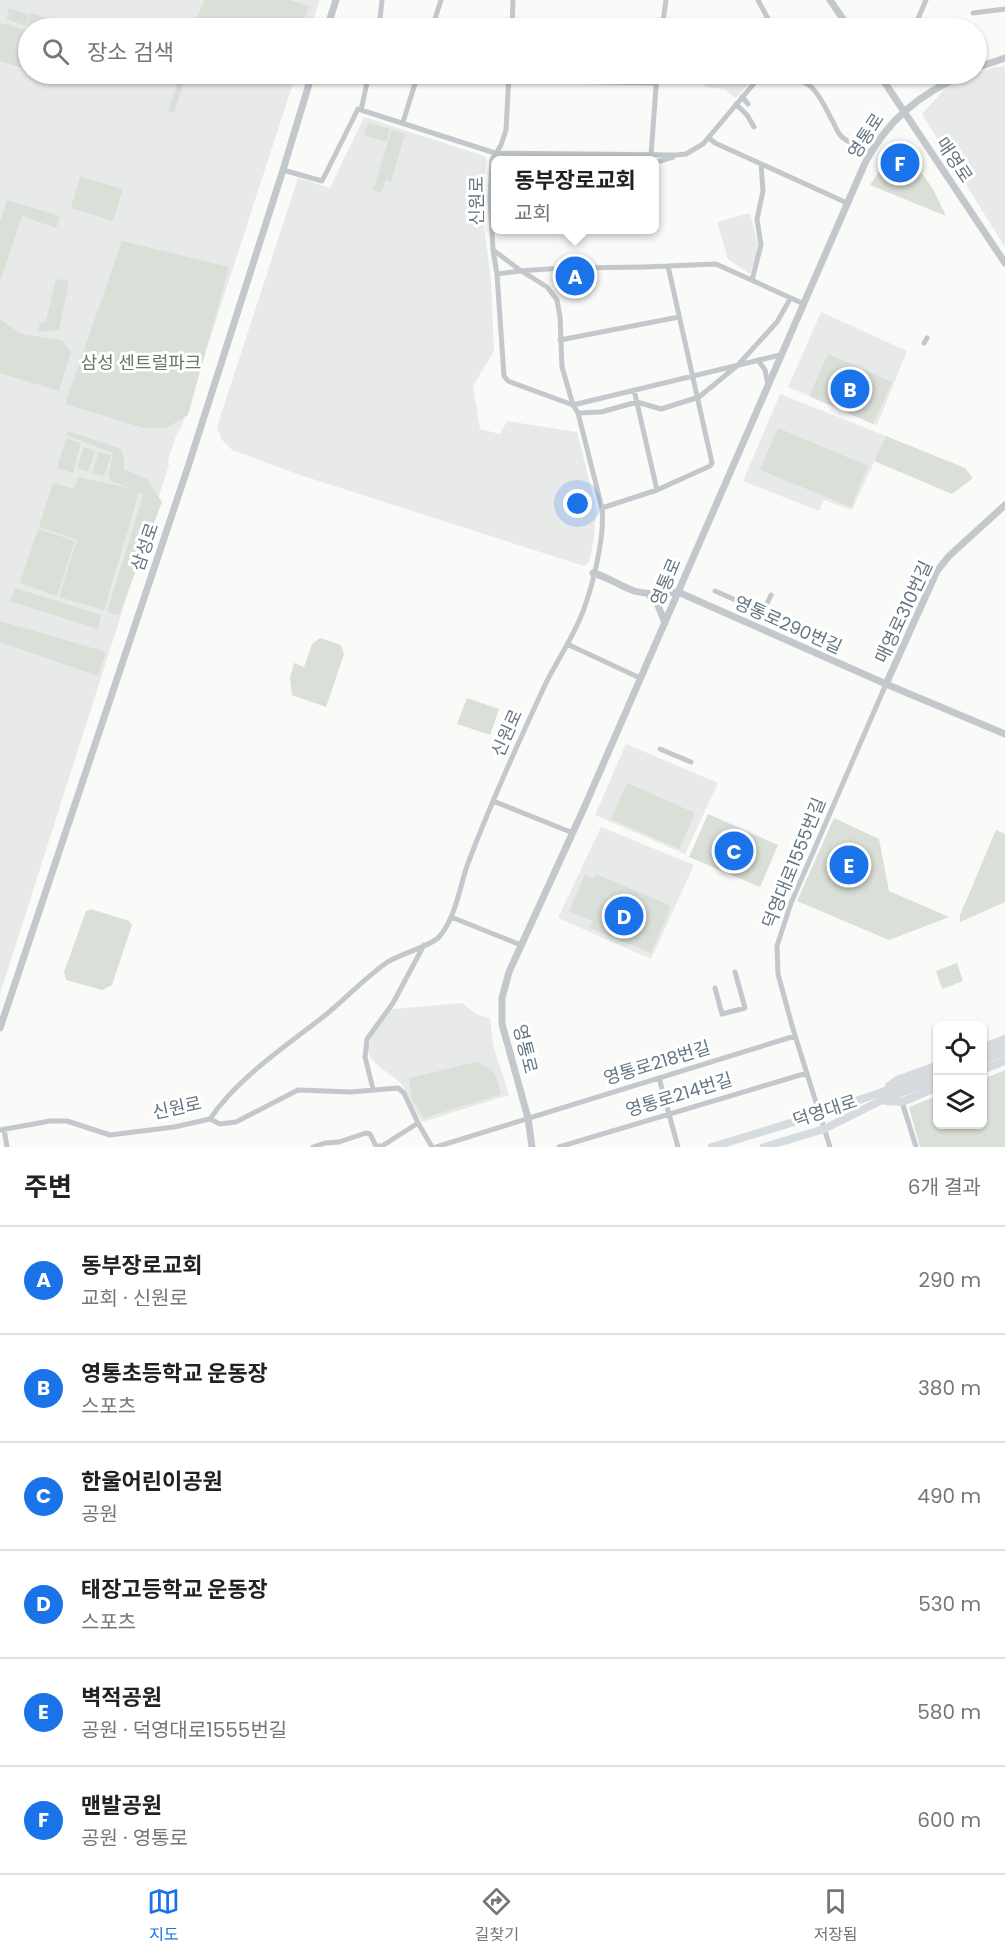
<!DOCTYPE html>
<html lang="ko">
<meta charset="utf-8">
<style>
:root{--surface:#fff;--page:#f6f6f6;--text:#222;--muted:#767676;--line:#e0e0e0;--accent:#1a73e8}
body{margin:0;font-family:Poppins,"Noto Sans KR",sans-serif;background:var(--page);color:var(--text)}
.controls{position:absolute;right:18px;bottom:18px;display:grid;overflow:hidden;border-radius:9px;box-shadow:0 2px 4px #0004}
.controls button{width:54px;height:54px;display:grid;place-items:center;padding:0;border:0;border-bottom:2px solid var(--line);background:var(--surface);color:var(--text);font:30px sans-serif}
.you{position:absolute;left:578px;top:504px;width:21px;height:21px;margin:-15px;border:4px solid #fff;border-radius:50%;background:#1a73e8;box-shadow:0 0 0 9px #1a73e833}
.badge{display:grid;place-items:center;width:39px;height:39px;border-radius:50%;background:var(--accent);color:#fff;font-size:20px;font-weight:700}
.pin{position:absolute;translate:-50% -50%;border:3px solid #fff;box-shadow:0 2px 6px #0006}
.popup{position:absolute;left:491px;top:156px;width:168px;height:78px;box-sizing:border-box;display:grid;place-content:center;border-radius:9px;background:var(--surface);filter:drop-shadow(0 2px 4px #0005);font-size:20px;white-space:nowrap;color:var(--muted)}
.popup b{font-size:22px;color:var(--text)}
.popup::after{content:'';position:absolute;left:50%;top:100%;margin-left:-12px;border:12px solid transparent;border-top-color:var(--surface)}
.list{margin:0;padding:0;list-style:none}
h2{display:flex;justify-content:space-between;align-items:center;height:78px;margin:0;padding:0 24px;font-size:26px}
h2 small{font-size:20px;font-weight:400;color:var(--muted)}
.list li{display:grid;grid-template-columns:39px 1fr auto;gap:18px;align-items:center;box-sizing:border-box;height:108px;padding:0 24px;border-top:2px solid var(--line)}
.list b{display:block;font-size:22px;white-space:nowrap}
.list p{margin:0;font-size:20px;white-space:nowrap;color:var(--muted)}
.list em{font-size:20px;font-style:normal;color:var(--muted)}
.icon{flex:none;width:33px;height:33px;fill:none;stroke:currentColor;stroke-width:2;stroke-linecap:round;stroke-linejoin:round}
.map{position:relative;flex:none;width:1005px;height:1147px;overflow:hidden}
.search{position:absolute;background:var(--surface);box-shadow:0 2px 4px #0004;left:18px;right:18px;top:18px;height:66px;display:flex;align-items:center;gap:15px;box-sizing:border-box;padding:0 21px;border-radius:33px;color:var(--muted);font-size:22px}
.sheet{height:726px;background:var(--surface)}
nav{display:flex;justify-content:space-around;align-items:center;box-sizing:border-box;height:84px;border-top:2px solid var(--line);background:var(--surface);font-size:16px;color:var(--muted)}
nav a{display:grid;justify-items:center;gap:3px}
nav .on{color:var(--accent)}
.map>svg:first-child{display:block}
</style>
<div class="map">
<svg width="1005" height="1147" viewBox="0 0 1005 1147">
<rect width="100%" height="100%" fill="#fafaf8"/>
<path fill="#e8e9e9" d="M0 0H320L310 28H28V74H296L181 428 177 433 168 461 169 465 0 994Z
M1005 66V247L922 114 950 83 991 68Z
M691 74H749L747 85 736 98 724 89 706 87Z
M364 117 484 156 486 159 482 212 491 280 494 351 473 386 480 429 500 434 507 421 577 432 596 508 594 538 589 563 584 566 297 474 232 450 222 440 217 427 298 178 330 188Z
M750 213 759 249 750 274 728 259 717 222Z
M821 312 907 351 877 425 788 387Z
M780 394 886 436 852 510 824 500 819 511 743 481Z
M626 744 718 783 685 854 595 815Z
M601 827 694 865 651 959 558 918Z
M462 1003 476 1014 490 1018 493 1045 509 1095 422 1122 411 1104 402 1084 376 1064 366 1050 374 1032 384 1017 393 1009Z"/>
<path fill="#dadfd7" d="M204 0H289L309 6 301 28H194Z
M9 8 29 15 26 26 6 19Z
M31 13 55 20 52 28H28V70L0 61V23L26 30Z
M180 76 185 78 174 113 168 111Z
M368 123 390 129 387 142 364 135Z
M392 130 405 134 391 182 386 180 381 193 373 190Z
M899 141 933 189 946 216 870 185Z
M80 177 123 189 113 221 71 208Z
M7 200 60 216 56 228 22 216 0 282V222Z
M122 241 229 267 188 415 166 428H144L65 404Z
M56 279 69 281 59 330 38 332 40 323 46 321Z
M0 319 21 334 62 340 71 352 59 391 0 373Z
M828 354 892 382 873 424 809 396Z
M778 428 868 466 851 507 760 470Z
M68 431 121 449 124 459V469L147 479 162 502 119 615 107 612 143 495 139 492 104 610 59 597 77 540 39 527 53 483 74 489 78 477 133 489 110 481 109 474 113 453 66 435Z
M886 436 965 468 973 478 952 494 874 461Z
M66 438 81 443 73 473 57 468Z
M84 447 95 451 88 472 77 468Z
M99 452 111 455 104 476 92 473Z
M38 529 75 541 57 596 20 583Z
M15 588 101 615 98 629 10 601Z
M0 621 106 652 98 676 0 642Z
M320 638 341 645 344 654 326 707 292 695 290 677 294 663 304 667 312 644Z
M467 698 499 709 490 735 457 724Z
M627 783 695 813 679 849 611 819Z
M708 814 778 845 760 887 689 857Z
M834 818 879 839 889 891 949 917 889 940 797 901Z
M996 830 1005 834V902L960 922V915Z
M596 874 671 906 651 953 590 928 593 921 569 911 585 875 594 879Z
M91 909 129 921 132 925 112 985 102 990 66 980 64 972 86 911Z
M957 963 963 981 942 989 936 971Z
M477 1062C496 1070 496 1075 501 1094L424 1118 412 1099 409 1078Z
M1005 1070V1147H920L909 1107 937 1096 938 1124H982L983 1079Z"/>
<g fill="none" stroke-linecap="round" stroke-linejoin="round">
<path stroke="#c3c8cc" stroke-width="5" d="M758 0 773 28
M973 13 1005 9
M379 28 382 0
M432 28 441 0
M512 28 513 0
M662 28 666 0
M914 28 926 0
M751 74 753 84
M782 74C814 81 818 93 832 120 835 125 837 132 841 136 849 144 861 147 870 152
M509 80 656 83
M886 85 895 74
M742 97 748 104
M736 104 747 115 754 127
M361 110 495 153 676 155 686 154 703 144 762 74
M403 122 418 74
M709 138 715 143 847 203
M651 155 657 74
M654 163 673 157
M283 170 322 181 358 109 361 110 369 74
M493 250 497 274 504 376 508 381 573 405 780 355
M497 274C553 265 611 269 668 266
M752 280 761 245 757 219 763 191 761 164
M560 340 679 317
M924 343 927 338
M758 360 765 370 768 385
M634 390 657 490
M578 413 601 412 637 402 661 409 699 397 738 365 777 322 790 299
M602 508 657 490 710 466 712 463 668 266 716 264 804 304
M715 591 763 612 771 595
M567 644 640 678
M660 749 691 762
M493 801 573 833
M451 917 521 945
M715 988 722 1014 745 1008 735 972
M659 1078 678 1147
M373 1089 365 1057 367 1039 393 1003 424 945
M902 1102 916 1147
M210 1119 220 1124 236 1122 298 1090 351 1092 398 1088 404 1093 418 1123 432 1147
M4 1129 7 1147
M0 1130 50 1121H67L110 1135 174 1127 210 1119C238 1077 288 1045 328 1013 348 996 364 979 386 963 399 954 431 946 439 937 455 919 459 890 467 866 490 804 518 743 546 683 559 657 576 633 585 606 594 580 605 535 602 508L578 413 573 405 562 367 560 317 557 300 547 287 520 270 493 250 490 199 492 160 501 145 506 130 509 74
M313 1147 325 1143 339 1142 366 1133 370 1134 376 1146H382L418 1123
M436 1147 795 1036
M559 1147 807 1073
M830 1147 793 1029 778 974 777 946 791 903 886 684"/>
<path stroke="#c3c8cc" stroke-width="7" d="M830 0 849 28
M327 28 336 0
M976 68 1005 58
M879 74 1005 263
M593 573C608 577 620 586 634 591 648 595 663 593 678 592L886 684 1005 734
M648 594 657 603 665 623
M886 684 937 571 949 556 1005 505
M0 1028 188 467 283 170 312 74
M532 1147 528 1118 502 1024V998L509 972 584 808 865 163C888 119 920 94 965 74"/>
<path stroke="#d6dbdf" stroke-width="8" d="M982 1048 1005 1039
M982 1054 1005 1046
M982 1061 1005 1052
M982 1070 1005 1061
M889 1086 897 1080 938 1065
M886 1101 902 1102 938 1087
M712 1147 820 1114 938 1072
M764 1147 824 1129 882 1100 938 1079"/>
</g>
<g text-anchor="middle" stroke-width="6" stroke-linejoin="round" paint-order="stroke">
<g font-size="18" fill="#657683" stroke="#fff">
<text transform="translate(866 136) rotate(-57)" y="6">영통로</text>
<text transform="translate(954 160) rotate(56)" y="6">매영로</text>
<text transform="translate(477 201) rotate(-90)" y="6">신원로</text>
<text transform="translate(145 547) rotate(-71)" y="6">삼성로</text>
<text transform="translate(666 582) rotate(-67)" y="6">영통로</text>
<text transform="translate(904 612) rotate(-65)" y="6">매영로310번길</text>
<text transform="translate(788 625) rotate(24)" y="6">영통로290번길</text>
<text transform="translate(507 733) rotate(-66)" y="6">신원로</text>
<text transform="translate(794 863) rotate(-68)" y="6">덕영대로1555번길</text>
<text transform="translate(525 1049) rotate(76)" y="6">영통로</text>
<text transform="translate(657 1063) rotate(-17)" y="6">영통로218번길</text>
<text transform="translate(679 1095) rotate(-17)" y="6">영통로214번길</text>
<text transform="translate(177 1108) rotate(-12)" y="6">신원로</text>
<text transform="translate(825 1111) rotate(-18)" y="6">덕영대로</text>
</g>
<g font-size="18" fill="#687a64" stroke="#fff">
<text x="141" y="369">삼성 센트럴파크</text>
</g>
</g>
</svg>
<div class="controls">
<button><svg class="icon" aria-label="locate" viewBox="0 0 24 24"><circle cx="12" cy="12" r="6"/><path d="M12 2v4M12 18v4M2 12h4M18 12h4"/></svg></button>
<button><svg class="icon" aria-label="layers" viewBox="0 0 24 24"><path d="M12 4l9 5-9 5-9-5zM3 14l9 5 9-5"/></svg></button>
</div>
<div class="you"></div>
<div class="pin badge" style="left:575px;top:276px">A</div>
<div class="popup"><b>동부장로교회</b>교회</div>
<div class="pin badge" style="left:850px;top:389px">B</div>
<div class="pin badge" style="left:734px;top:851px">C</div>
<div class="pin badge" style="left:624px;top:916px">D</div>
<div class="pin badge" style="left:849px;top:865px">E</div>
<div class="pin badge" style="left:900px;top:163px">F</div>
<div class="search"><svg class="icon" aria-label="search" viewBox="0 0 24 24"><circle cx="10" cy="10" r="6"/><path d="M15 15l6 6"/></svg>장소 검색</div>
</div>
<section class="sheet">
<h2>주변<small>6개 결과</small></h2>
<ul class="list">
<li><span class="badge">A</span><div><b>동부장로교회</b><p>교회 · 신원로</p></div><em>290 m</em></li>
<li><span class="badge">B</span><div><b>영통초등학교 운동장</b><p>스포츠</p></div><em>380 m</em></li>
<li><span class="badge">C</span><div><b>한울어린이공원</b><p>공원</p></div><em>490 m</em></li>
<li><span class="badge">D</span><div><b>태장고등학교 운동장</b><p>스포츠</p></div><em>530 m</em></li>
<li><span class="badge">E</span><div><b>벽적공원</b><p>공원 · 덕영대로1555번길</p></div><em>580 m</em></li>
<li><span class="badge">F</span><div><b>맨발공원</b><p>공원 · 영통로</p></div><em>600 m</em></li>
</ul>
</section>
<nav>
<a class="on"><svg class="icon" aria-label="map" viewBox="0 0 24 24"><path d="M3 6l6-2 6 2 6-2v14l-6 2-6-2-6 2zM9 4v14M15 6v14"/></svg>지도</a>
<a><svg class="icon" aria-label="directions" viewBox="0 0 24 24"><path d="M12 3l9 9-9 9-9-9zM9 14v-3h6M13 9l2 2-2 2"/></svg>길찾기</a>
<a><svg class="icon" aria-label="saved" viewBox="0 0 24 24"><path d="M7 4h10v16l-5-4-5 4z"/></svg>저장됨</a>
</nav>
